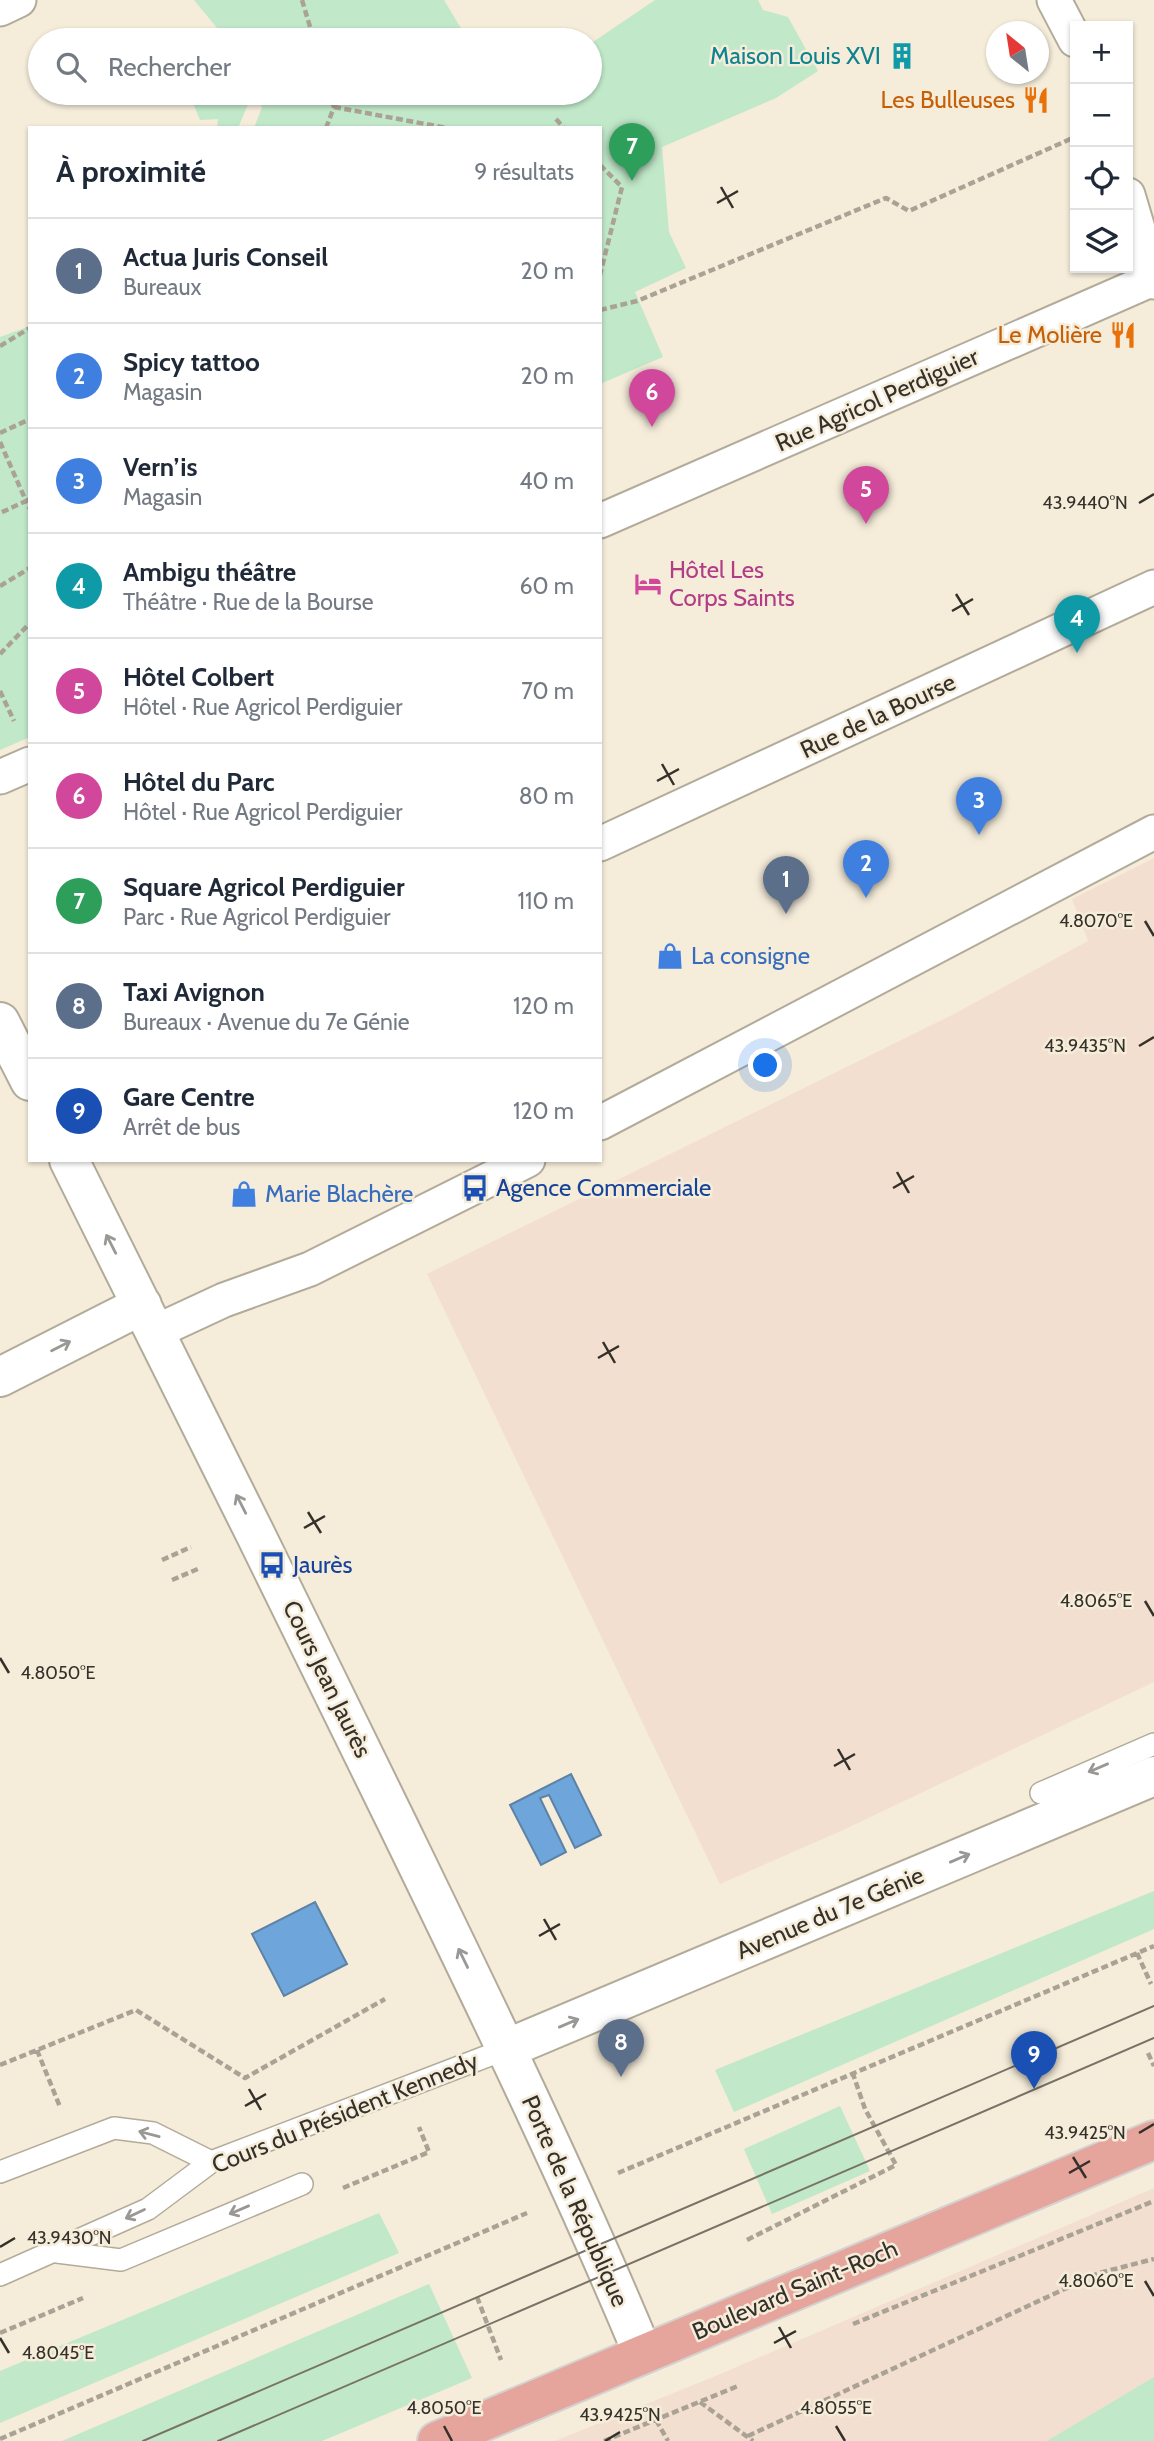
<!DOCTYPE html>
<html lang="fr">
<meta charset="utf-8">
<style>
:root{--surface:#fff;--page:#f6f6f7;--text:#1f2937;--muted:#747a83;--line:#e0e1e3;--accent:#ea580c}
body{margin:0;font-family:Cabin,sans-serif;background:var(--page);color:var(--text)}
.controls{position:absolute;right:21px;top:21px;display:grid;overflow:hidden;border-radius:0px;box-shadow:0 2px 5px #0004}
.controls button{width:63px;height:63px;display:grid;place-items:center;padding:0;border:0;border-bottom:2px solid var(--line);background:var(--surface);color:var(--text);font:35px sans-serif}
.compass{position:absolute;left:986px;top:21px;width:63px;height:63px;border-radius:50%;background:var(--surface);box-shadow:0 2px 5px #0004;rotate:330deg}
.you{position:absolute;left:766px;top:1066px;width:24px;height:24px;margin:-18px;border:5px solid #fff;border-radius:50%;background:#1a73e8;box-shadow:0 0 0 10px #1a73e833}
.badge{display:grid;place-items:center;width:46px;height:46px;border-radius:50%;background:var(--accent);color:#fff;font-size:23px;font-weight:700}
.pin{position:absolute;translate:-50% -58px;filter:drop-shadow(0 2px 4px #0008)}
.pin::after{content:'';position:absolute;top:37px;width:24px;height:21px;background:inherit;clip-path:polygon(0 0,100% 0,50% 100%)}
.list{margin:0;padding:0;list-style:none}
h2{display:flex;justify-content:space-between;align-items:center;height:91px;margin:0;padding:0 28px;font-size:30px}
h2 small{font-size:23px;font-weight:400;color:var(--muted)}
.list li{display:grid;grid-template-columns:46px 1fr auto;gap:21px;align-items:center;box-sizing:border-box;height:105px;padding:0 28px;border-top:2px solid var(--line)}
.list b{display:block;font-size:26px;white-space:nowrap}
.list p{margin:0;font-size:23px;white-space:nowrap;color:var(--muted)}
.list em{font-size:23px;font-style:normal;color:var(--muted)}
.icon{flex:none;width:38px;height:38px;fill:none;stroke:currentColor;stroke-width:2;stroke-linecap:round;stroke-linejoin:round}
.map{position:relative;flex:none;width:1154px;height:2441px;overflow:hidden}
.search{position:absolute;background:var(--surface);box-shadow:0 2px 5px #0004;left:28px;top:28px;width:574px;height:77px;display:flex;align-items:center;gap:18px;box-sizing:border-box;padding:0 24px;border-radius:38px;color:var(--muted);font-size:26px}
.panel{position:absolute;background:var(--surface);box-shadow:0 2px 5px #0004;left:28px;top:126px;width:574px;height:1036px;border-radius:0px}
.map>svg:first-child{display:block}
</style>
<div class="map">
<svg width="1154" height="2441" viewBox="0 0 1154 2441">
<rect width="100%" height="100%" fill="#f5ecda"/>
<path fill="#f3dfd0" d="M1154 858V1682L841 1831 720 1884 427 1274 954 1014 1088 941 1072 899Z
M1154 2188V2441H555L718 2375Z"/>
<path fill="#c0e8c9" d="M194 0H444L468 40H227Z
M655 0H758L763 10 788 17 818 71 776 98 662 147 669 232 686 268 635 292 663 357 600 384V128H254L262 107 255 93H500L505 101 517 93H590V44Z
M206 93H246L249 102 238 128H217L218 119 200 120 191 98Z
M30 326V737L0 750V337Z
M1154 1891V1929L734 2112 715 2070Z
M840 2106 870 2171 772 2214 744 2149Z
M379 2213 399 2253 0 2423V2371Z
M429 2284 472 2378 322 2441H62Z
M1154 2377V2441H1047Z"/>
<path fill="#6ea5da" stroke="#5d82a5" stroke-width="2" d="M571 1774 601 1835 575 1848 549 1795 540 1798 566 1852 541 1865 510 1805Z
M315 1902 347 1964 284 1996 252 1934Z"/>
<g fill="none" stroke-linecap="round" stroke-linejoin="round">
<defs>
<path id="service" d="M1041 1793 1154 1744
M0 2172 114 2128 153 2133 211 2162
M57 2252 121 2260 302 2184
M0 2275 148 2209 211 2162 506 2049"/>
<path id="pedestrian" d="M1054 0 1075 40
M0 9 19 0
M1128 195 1154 282
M600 521 1153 279
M0 777 30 764
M600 844 1154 587
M600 1123 1154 832
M155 1332 224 1300 310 1269 528 1160"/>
<path id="minor" d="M0 1022 30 1081
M69 1160C180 1381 289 1601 397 1823 482 1998 568 2174 643 2354
M0 1377 142 1305
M506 2049 1154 1776"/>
<path id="primary" d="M437 2441 1154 2140"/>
</defs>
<use href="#service" stroke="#b3ab9a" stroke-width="24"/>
<use href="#pedestrian" stroke="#b3ab9a" stroke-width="37"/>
<use href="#minor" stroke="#b3ab9a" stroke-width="42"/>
<use href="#primary" stroke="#d3d2d0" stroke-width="42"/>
<path stroke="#aaa395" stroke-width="4.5" stroke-dasharray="7 3.5" stroke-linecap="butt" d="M302 0 314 40
M334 107 447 128
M556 119 564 128
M326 128 334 107 329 93
M600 165 622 187 600 275
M600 310 637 301 886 198 909 211 1075 137
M0 346 30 328
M0 433 30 419
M0 442 26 501 0 513
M30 499 26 501 30 509
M0 586 30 568
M0 654 30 623
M0 691 14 721
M162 1560 191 1547
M172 1580 200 1568
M1137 1953 1151 1984
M37 2050 60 2107
M1148 2053 1154 2066
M0 2065 136 2010 245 2078 385 1999
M618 2173 1154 1946
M343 2188 429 2152 419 2127
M747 2240 896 2165 865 2109 853 2074
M477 2297 501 2360
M853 2324 1154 2201
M0 2333 83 2298
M700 2402 753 2441
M656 2420 668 2441
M748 2436 1099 2273 1154 2259
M0 2439 527 2213
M604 2441 738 2386"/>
<use href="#service" stroke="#fff" stroke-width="21"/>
<use href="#pedestrian" stroke="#fff" stroke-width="33"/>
<use href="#minor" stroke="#fff" stroke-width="38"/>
<use href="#primary" stroke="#e6a59c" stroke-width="38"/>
<path stroke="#787267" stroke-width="2" d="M143 2441 1154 2006
M218 2441 1154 2038"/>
</g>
<defs><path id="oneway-shaft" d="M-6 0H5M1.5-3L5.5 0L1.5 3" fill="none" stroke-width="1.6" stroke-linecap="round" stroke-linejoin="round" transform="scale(1.75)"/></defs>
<g stroke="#9a9894">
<use href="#oneway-shaft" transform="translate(111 1244) rotate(-117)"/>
<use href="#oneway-shaft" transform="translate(61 1346) rotate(-27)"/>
<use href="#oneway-shaft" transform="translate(241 1504) rotate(-117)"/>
<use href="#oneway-shaft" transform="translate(1098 1768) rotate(157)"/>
<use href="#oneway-shaft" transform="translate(960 1858) rotate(-23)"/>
<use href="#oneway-shaft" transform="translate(463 1958) rotate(-116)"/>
<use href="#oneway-shaft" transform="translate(569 2023) rotate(-23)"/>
<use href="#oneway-shaft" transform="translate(149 2134) rotate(-165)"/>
<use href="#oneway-shaft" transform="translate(239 2210) rotate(157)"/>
<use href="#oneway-shaft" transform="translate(135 2214) rotate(155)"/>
</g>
<path fill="none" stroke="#35312a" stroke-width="2.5" d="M721 187 733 208M717 203 738 191M1139 503 1154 494M956 594 969 615M952 611 973 599M662 764 674 785M657 781 679 769M1145 921 1154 936M1139 1046 1154 1037M897 1172 909 1193M893 1188 914 1176M603 1342 615 1363M598 1358 619 1346M308 1512 321 1533M304 1528 325 1516M1145 1601 1154 1616M0 1658 9 1673M838 1749 850 1770M834 1766 855 1754M544 1919 556 1940M539 1936 560 1924M249 2089 261 2110M245 2106 266 2094M1139 2133 1154 2124M1073 2157 1086 2178M1069 2173 1090 2161M0 2247 15 2238M1145 2281 1154 2296M779 2327 791 2348M0 2338 9 2353M774 2343 796 2331M444 2426 452 2441M836 2426 845 2441M605 2441 620 2432"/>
<defs>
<symbol id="building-bare" viewBox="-9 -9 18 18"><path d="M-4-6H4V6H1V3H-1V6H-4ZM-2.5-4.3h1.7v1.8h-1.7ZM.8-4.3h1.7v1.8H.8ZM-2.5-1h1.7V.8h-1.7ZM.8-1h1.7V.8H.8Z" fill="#0f9aa8" stroke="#f5ecda" stroke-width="2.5" paint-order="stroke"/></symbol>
<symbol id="restaurant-bare" viewBox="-9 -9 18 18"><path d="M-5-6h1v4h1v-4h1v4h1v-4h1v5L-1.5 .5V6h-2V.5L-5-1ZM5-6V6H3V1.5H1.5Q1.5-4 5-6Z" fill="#e8710a" stroke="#f5ecda" stroke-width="2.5" paint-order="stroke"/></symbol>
<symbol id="hotel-bare" viewBox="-9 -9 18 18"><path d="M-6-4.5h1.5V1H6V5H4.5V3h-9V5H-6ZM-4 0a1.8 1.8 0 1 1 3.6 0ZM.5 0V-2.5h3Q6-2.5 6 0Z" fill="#d1479c" stroke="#f5ecda" stroke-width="2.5" paint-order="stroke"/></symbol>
<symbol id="shop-bare" viewBox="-9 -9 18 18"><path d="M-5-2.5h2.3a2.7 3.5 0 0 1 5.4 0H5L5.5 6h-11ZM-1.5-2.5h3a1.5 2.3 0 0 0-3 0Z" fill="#3f7fe0" stroke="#f5ecda" stroke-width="2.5" paint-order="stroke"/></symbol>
<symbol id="bus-bare" viewBox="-9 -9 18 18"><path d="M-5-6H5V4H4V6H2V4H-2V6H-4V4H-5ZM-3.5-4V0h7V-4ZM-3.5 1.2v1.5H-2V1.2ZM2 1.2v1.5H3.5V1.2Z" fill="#1a4fb4" stroke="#f5ecda" stroke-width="2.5" paint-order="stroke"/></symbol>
</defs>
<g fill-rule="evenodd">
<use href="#building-bare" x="883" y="37" width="38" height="38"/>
<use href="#restaurant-bare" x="1017" y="81" width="38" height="38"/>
<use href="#restaurant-bare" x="1104" y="316" width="38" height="38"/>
<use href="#hotel-bare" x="629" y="565" width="38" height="38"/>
<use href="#shop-bare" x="651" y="937" width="38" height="38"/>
<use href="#bus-bare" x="456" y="1169" width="38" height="38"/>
<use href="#shop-bare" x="225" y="1175" width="38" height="38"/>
<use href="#bus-bare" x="253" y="1546" width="38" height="38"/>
</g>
<g text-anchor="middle" stroke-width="5" stroke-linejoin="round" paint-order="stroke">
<g font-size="24" fill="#0d838f" stroke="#f5ecda" text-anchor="end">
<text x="881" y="64">Maison Louis XVI</text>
</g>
<g font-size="24" fill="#c56008" stroke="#f5ecda" text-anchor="end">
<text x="1015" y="108">Les Bulleuses</text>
<text x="1102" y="343">Le Molière</text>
</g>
<g font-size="24" fill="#35312a" stroke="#f5ecda">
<text transform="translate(877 400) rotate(-24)" y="8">Rue Agricol Perdiguier</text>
<text transform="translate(878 716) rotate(-25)" y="8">Rue de la Bourse</text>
<text transform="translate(327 1679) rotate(64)" y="8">Cours Jean Jaurès</text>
<text transform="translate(830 1913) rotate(-23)" y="8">Avenue du 7e Génie</text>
<text transform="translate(345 2113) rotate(-22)" y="8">Cours du Président Kennedy</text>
<text transform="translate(575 2201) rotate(66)" y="8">Porte de la République</text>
<text transform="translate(795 2290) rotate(-23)" y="8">Boulevard Saint-Roch</text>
</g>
<g font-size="24" fill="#b23c85" stroke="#f5ecda" text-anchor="start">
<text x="669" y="578">Hôtel Les<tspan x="669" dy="28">Corps Saints</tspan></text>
</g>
<g font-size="24" fill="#366cbe" stroke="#f5ecda" text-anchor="start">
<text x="691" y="964">La consigne</text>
<text x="265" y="1202">Marie Blachère</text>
</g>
<g font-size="24" fill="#164399" stroke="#f5ecda" text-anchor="start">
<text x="496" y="1196">Agence Commerciale</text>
<text x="293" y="1573">Jaurès</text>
</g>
</g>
<g font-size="18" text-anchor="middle" fill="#35312a" stroke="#f5ecda" stroke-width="5" stroke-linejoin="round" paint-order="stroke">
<text x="1085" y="509">43.9440°N</text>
<text x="1096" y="927">4.8070°E</text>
<text x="1085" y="1052">43.9435°N</text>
<text x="1096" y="1607">4.8065°E</text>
<text x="58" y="1679">4.8050°E</text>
<text x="1085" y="2139">43.9425°N</text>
<text x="69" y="2244">43.9430°N</text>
<text x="1096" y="2287">4.8060°E</text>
<text x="58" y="2359">4.8045°E</text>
<text x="444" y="2414">4.8050°E</text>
<text x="836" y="2414">4.8055°E</text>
<text x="620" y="2421">43.9425°N</text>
</g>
</svg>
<div class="controls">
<button>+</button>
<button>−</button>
<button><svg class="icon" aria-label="locate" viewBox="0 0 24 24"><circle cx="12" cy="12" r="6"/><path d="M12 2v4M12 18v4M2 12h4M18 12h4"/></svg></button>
<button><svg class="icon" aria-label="layers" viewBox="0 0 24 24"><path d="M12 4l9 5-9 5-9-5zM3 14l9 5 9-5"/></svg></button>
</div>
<svg class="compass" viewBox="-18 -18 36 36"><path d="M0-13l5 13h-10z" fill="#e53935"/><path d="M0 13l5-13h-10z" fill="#747a83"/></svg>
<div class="you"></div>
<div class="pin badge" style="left:786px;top:914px;background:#5c6f8a">1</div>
<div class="pin badge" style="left:866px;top:898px;background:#3f7fe0">2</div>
<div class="pin badge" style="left:979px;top:835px;background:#3f7fe0">3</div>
<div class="pin badge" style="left:1077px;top:653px;background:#0f9aa8">4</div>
<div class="pin badge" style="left:866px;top:524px;background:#d1479c">5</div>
<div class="pin badge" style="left:652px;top:427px;background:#d1479c">6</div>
<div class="pin badge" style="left:632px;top:181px;background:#2e9e5b">7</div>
<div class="pin badge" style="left:621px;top:2077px;background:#5c6f8a">8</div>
<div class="pin badge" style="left:1034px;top:2089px;background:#1a4fb4">9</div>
<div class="search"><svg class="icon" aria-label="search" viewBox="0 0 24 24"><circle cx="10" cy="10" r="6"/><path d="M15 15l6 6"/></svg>Rechercher</div>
<section class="panel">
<h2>À proximité<small>9 résultats</small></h2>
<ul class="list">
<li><span class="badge" style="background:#5c6f8a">1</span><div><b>Actua Juris Conseil</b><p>Bureaux</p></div><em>20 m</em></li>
<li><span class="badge" style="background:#3f7fe0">2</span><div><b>Spicy tattoo</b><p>Magasin</p></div><em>20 m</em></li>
<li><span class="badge" style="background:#3f7fe0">3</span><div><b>Vern’is</b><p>Magasin</p></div><em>40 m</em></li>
<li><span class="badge" style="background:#0f9aa8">4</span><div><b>Ambigu théâtre</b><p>Théâtre · Rue de la Bourse</p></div><em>60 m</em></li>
<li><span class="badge" style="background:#d1479c">5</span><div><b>Hôtel Colbert</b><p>Hôtel · Rue Agricol Perdiguier</p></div><em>70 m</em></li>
<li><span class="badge" style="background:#d1479c">6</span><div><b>Hôtel du Parc</b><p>Hôtel · Rue Agricol Perdiguier</p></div><em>80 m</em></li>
<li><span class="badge" style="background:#2e9e5b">7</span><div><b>Square Agricol Perdiguier</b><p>Parc · Rue Agricol Perdiguier</p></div><em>110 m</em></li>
<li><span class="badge" style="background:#5c6f8a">8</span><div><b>Taxi Avignon</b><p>Bureaux · Avenue du 7e Génie</p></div><em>120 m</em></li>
<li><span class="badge" style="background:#1a4fb4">9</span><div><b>Gare Centre</b><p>Arrêt de bus</p></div><em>120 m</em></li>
</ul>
</section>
</div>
